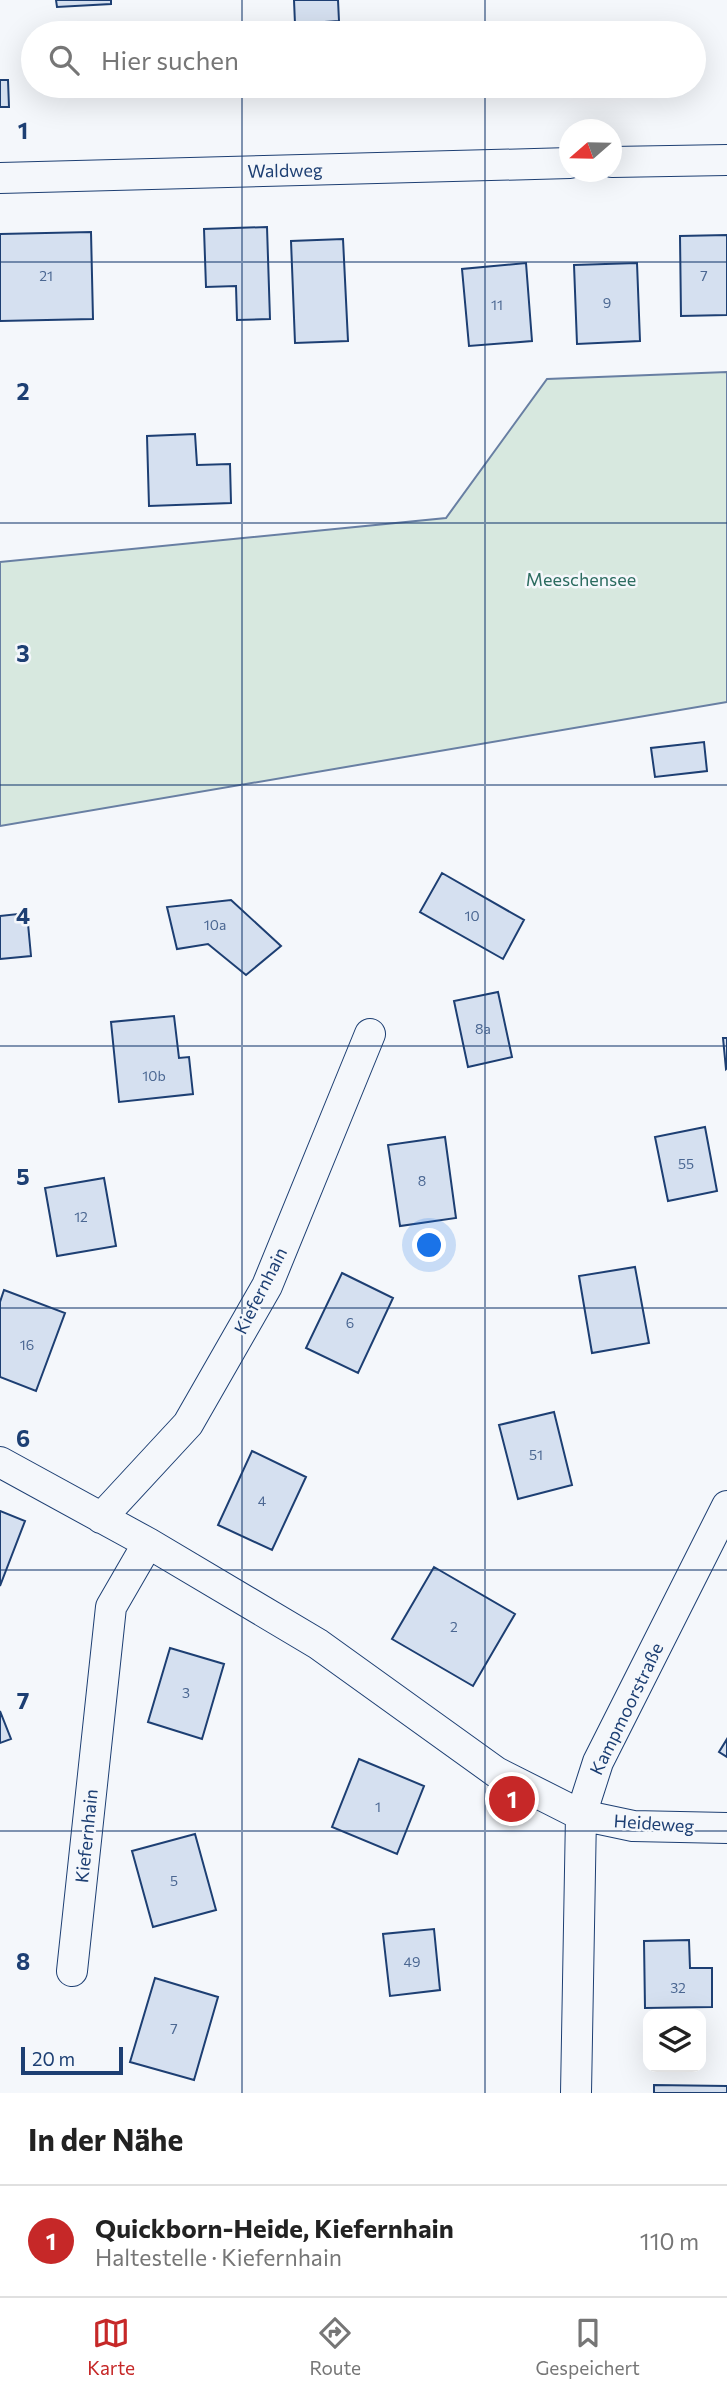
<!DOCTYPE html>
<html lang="de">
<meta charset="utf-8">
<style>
:root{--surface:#fff;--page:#f6f6f6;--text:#222;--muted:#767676;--line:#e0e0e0;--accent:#c62828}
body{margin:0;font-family:Commissioner,sans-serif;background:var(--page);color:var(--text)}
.controls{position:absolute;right:21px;bottom:21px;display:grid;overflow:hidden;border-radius:14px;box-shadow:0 7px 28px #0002}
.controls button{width:63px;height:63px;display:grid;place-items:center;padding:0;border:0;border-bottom:2px solid var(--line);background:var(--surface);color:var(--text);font:35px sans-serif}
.compass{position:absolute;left:559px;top:119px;width:63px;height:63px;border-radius:50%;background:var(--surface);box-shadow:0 7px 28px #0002;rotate:250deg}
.scale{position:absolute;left:21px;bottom:18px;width:102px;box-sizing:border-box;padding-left:7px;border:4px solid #1d3f73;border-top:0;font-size:19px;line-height:24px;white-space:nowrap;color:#1d3f73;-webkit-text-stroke:5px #f4f7fb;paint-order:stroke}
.you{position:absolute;left:430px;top:1246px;width:24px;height:24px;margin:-18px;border:5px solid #fff;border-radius:50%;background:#1a73e8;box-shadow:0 0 0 10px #1a73e833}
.badge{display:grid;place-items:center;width:46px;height:46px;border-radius:50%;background:var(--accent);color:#fff;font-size:23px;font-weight:700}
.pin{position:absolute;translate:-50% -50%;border:4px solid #fff;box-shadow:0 2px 7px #0006}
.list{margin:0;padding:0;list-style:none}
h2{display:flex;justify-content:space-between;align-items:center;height:91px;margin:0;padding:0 28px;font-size:30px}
h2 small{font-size:23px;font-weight:400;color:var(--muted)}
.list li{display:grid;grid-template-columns:46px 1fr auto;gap:21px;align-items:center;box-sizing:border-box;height:112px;padding:0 28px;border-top:2px solid var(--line)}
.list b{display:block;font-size:26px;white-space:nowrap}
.list p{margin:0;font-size:23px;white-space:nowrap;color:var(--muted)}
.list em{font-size:23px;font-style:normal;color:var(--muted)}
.icon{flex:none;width:38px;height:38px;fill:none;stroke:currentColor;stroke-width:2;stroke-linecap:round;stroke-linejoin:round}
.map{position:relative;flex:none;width:727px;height:2093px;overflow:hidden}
.search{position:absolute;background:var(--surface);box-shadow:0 7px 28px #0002;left:21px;right:21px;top:21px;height:77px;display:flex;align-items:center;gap:18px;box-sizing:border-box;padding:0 24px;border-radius:38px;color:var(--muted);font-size:26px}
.sheet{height:203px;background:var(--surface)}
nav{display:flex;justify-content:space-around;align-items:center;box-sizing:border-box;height:98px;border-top:2px solid var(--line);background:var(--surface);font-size:19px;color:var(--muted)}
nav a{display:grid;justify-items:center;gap:4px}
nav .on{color:var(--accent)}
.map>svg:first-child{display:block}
</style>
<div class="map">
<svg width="727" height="2093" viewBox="0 0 727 2093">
<rect width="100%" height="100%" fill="#f4f7fb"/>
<path fill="#d7e8df" stroke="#687fa3" stroke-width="2" d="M727 372V702L0 826V562L446 518 547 379Z"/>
<path fill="#d5e0f0" stroke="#1d3f73" stroke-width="2" d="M56 0H111V4L57 7Z
M294 0H338L339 21 295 24Z
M0 80H8L9 107H0Z
M267 227 270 319 237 320 236 286 206 287 204 229Z
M91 232 93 319 0 321V234Z
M727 235V315L681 316 680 236Z
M343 239 348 341 295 343 291 241Z
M526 263 532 341 469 346 462 269Z
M637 263 640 341 577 344 574 265Z
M195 434 197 465 230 464 231 503 149 506 147 436Z
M704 742 707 771 655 777 651 748Z
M442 873 524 920 503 959 420 912Z
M231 900 281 946 246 975 208 944 177 949 167 907Z
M27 913 31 956 0 959V916Z
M498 992 512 1057 468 1067 454 1001Z
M174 1016 179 1058 189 1057 193 1094 119 1102 111 1022Z
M723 1038H727V1068L726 1069Z
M705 1127 717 1191 668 1201 655 1137Z
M445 1137 456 1218 400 1226 388 1145Z
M104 1178 116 1246 57 1256 45 1188Z
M635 1267 649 1343 592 1353 579 1276Z
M342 1273 393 1298 358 1373 306 1348Z
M4 1290 65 1313 36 1391 0 1377V1302Z
M554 1412 572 1485 518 1499 499 1425Z
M252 1451 306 1477 272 1550 218 1525Z
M0 1511 25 1521 0 1586Z
M434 1567 515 1614 473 1686 392 1639Z
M170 1648 224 1664 202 1739 148 1722Z
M0 1711 11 1739 0 1743Z
M727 1739V1757L719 1752Z
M359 1759 424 1786 397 1854 332 1827Z
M195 1834 216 1910 153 1927 132 1851Z
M434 1929 440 1990 390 1996 383 1934Z
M689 1940 690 1968H712V2007L645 2008 644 1941Z
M155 1978 218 1997 194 2080 130 2062Z
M654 2085 727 2086V2093H654Z"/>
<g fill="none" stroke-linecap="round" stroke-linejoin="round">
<defs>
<path id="street" d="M612 162 727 160
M0 178 570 163
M0 1462 148 1543 318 1644 496 1772 581 1815 633 1826 727 1828
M101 1518 188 1424 267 1286 370 1034
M72 1971 111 1607 148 1543
M576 2093 581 1815 598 1762 727 1506"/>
</defs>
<use href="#street" stroke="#1d3f73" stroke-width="32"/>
<use href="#street" stroke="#f4f7fb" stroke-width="30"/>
</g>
<path fill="none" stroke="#1d3f73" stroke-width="2" stroke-opacity="0.55" d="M242 0V33M485 0V33M242 86V2093M485 86V2093M0 262H727M0 523H727M0 785H727M0 1046H727M0 1308H727M0 1570H727M0 1831H727"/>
<g text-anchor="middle" stroke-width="5" stroke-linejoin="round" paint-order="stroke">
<g font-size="14" fill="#4b6792">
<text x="46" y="281">21</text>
<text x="704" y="281">7</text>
<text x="607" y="308">9</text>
<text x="497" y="310">11</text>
<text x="472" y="921">10</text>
<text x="215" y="930">10a</text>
<text x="483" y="1034">8a</text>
<text x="154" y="1081">10b</text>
<text x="686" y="1169">55</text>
<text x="422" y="1186">8</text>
<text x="81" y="1222">12</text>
<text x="350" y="1328">6</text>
<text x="27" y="1350">16</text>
<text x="536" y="1460">51</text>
<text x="262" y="1506">4</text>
<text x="454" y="1632">2</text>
<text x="186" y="1698">3</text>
<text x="378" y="1812">1</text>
<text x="174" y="1886">5</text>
<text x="412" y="1967">49</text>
<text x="678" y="1993">32</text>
<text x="174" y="2034">7</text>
</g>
<g font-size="18" fill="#1d3f73" stroke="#f4f7fb">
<text transform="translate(285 171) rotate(-1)" y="6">Waldweg</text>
<text transform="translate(261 1291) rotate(-63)" y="6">Kiefernhain</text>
<text transform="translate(627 1709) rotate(-64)" y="6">Kampmoorstraße</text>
<text transform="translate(654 1824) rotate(4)" y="6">Heideweg</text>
<text transform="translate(87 1836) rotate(-84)" y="6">Kiefernhain</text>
</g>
<g font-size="18" fill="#2c6c60" stroke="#f4f7fb">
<text x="581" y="586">Meeschensee</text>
</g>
</g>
<g font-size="23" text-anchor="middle" font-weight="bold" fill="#1d3f73" stroke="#f4f7fb" stroke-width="5" stroke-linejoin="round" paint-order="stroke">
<text x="23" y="139">1</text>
<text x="23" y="400">2</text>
<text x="23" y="662">3</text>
<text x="23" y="924">4</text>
<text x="23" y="1185">5</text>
<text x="23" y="1447">6</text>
<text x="23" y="1709">7</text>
<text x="23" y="1970">8</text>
</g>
</svg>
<div class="controls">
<button><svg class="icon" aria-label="layers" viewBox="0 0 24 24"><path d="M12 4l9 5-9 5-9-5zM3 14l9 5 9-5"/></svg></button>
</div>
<svg class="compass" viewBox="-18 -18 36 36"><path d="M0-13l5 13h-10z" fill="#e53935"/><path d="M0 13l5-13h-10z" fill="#767676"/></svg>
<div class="scale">20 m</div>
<div class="you"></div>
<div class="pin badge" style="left:512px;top:1799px">1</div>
<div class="search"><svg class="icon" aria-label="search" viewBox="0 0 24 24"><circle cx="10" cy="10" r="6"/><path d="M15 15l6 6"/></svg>Hier suchen</div>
</div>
<section class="sheet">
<h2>In der Nähe<small></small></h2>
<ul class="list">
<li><span class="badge">1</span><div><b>Quickborn-Heide, Kiefernhain</b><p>Haltestelle · Kiefernhain</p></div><em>110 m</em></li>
</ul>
</section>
<nav>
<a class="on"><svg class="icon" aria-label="map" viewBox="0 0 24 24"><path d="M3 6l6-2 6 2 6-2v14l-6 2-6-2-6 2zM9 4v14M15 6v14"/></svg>Karte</a>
<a><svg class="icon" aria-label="directions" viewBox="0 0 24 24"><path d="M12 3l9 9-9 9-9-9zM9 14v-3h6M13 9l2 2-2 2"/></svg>Route</a>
<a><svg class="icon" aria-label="saved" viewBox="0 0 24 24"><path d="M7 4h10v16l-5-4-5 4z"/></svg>Gespeichert</a>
</nav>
